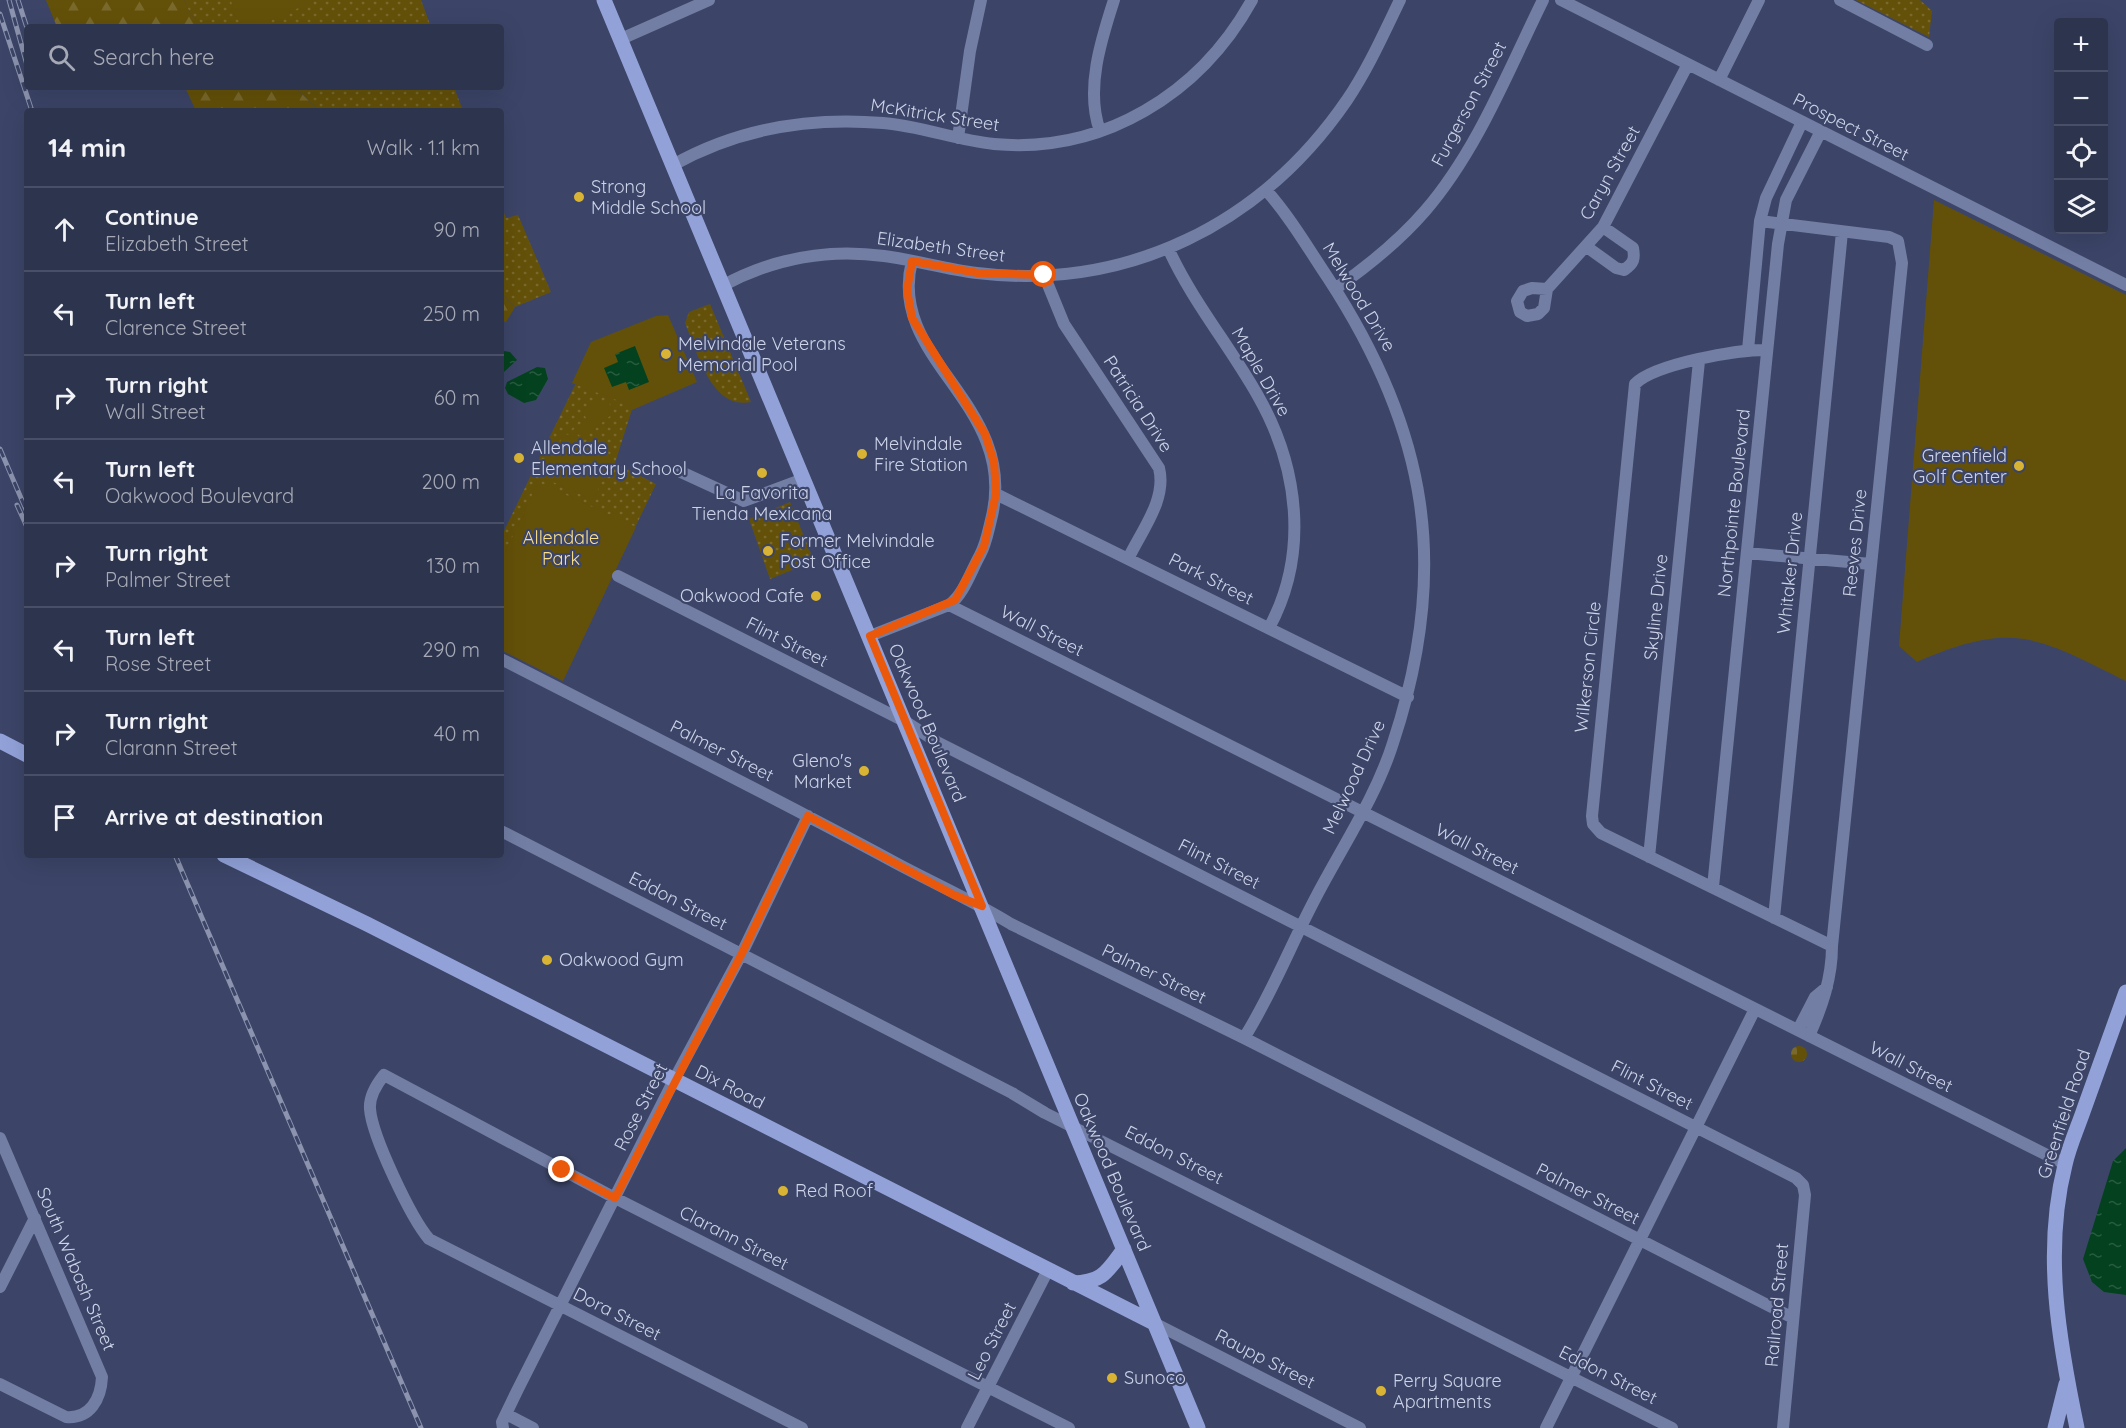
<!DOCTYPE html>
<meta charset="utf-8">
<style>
:root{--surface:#2d344e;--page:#353c55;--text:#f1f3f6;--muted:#a7aab6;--line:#484f66}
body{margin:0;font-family:Quicksand,sans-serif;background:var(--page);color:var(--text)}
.controls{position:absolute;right:18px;top:18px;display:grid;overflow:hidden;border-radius:6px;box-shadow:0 6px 24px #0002}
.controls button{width:54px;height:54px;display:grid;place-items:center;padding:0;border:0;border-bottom:2px solid var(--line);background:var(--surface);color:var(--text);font:30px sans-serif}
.stop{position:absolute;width:18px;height:18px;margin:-14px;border:4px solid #ea580c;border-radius:50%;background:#fff}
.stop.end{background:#ea580c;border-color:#fff;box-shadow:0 2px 6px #0008}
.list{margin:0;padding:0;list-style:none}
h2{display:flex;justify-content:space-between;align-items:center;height:78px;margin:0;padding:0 24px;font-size:26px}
h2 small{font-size:20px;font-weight:400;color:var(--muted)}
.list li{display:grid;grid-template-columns:39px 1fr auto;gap:18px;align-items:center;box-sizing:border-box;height:84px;padding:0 24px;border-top:2px solid var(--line)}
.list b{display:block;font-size:22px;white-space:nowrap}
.list p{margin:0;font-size:20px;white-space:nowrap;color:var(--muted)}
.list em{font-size:20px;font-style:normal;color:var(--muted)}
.icon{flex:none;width:33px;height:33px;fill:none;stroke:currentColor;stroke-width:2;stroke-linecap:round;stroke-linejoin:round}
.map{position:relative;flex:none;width:2126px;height:1428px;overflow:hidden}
.search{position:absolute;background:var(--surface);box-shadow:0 6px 24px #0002;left:24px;top:24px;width:480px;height:66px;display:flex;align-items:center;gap:15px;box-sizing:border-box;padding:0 21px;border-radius:6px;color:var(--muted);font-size:22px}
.panel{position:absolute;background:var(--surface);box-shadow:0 6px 24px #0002;left:24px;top:108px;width:480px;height:750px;border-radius:6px}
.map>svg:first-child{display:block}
</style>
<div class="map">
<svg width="2126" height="1428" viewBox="0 0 2126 1428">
<defs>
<pattern id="grass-dots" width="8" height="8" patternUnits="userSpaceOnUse" patternTransform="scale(1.5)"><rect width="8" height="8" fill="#645109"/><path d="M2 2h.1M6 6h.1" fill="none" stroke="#79692d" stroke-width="1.8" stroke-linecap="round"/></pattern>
<pattern id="forest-firs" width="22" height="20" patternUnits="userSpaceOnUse" patternTransform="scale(1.5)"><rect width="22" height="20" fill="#645109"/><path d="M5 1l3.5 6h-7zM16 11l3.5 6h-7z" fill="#79692d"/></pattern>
<pattern id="cemetery-stones" width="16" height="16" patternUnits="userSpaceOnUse" patternTransform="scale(1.5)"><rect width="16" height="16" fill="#645109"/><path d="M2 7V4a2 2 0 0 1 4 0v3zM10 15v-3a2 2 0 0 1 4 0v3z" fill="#79692d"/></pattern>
<pattern id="water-ripples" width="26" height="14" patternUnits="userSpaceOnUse" patternTransform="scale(1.5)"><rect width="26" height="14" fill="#04421f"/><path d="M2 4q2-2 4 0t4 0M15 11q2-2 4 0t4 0" fill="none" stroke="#275c40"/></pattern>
</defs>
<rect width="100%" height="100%" fill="#3c4568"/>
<path fill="url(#grass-dots)" d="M184 0H421L431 27H205L191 15Z
M1856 0H1920L1932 11 1929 37Z
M295 87H454L463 111H319Z
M501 206 506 218 518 215 551 292 515 307 501 293Z
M710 304 751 402C711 410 697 351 685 323L689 312Z
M576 383 633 406 615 463 656 484 616 567 501 650V537Z
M790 502 814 561 770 579 749 519Z"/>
<path fill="url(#forest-firs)" d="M46 0H184L191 15 205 27H57Z
M185 87H295L319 111H196Z
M501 293 515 307 506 322 501 320Z"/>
<path fill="url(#cemetery-stones)" d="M1791 1054a8 8 0 1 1 16 0a8 8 0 1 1-16 0Z"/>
<path fill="#645109" d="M231 0H314V1L256 27H245L234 14Z
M1934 200 2126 295V681C2038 637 2013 620 1917 662L1899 646Z
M668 315 697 382 632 410V406L572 383 591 342 656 316Z
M599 400 603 405 608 402 613 409 609 412 610 416 592 431 589 428 580 436 573 430 587 419 582 412 588 405Z
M564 433 614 456 593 500 544 478Z
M538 482 636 527 563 681 501 650V561Z"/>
<path fill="url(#water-ripples)" d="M635 346 649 382 629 390 626 382 612 387 604 368 618 362 615 354Z
M504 351 510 352 517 360 504 372 501 370V354Z
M537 367 545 368 548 379 536 400 524 403 508 394 505 388 507 382Z
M2126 1148V1295L2104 1292 2092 1282 2083 1259 2113 1161Z"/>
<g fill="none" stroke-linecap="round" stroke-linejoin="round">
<path stroke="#737ea5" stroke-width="12" d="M1561 0 2126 285
M1840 0 1927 45
M621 39 709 0
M1719 80 1759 0
M1100 131C1085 90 1101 40 1114 0
M958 138 970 51 981 0
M673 165C737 129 810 117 883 123 921 126 956 140 994 144 1103 154 1200 94 1252 0
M1760 221 1889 237 1898 241 1902 263 1832 946C1832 978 1822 1007 1809 1036
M1587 247 1616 268 1624 270C1634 263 1635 259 1633 248L1603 227
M1168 248C1192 301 1230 346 1258 396 1299 468 1309 554 1269 628
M912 261C886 361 1021 404 991 520 988 532 986 544 980 555 971 571 964 594 949 605
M1044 275 1064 324 1159 468C1167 499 1142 530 1129 557
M722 286C772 259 827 248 884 256 915 260 945 269 977 273 1128 291 1262 224 1347 100 1368 69 1384 33 1400 0
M1335 289C1368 266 1399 241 1425 211 1477 151 1508 71 1543 0
M1547 289 1532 288 1523 291 1517 301 1520 312 1527 316 1538 314 1544 308 1547 289 1603 227 1688 64
M1748 350 1760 221 1766 198 1802 122
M1767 350C1739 349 1654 364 1635 384L1592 816 1593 824 1601 833 1832 946
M681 472 744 501 803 479
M996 494 1408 697
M1747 553 1871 564
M618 576 906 722 937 742 1796 1178 1803 1185 1805 1195 1783 1428
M870 636 949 605 2065 1164
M501 659C632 726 764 792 894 862 933 883 974 901 1011 924L1244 1038 1793 1318
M501 831 1012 1093 1045 1113 1672 1428
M1649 857 1699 361
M1713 887 1778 244 1786 200 1821 131
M1774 918 1842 232
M1798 1030 1815 997 1827 987
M1244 1038C1272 994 1291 944 1316 897 1342 847 1376 797 1393 743 1451 568 1428 431 1328 278 1308 248 1290 217 1266 190
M0 1138 102 1377C101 1399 90 1419 66 1417L0 1384
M0 1287 35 1218
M1154 1323 1360 1428
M506 1414 533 1428
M503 1428 502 1422 518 1389 674 1080 742 953 808 816
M802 1428 429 1239C411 1218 372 1136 370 1109 369 1096 376 1085 384 1075L615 1198 1069 1428
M967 1428 1048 1270
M1546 1428 1755 1009"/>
<path stroke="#92a2d9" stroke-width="15" d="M604 0 1198 1428
M0 741 27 755
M224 855 367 924 1154 1323
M1073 1283C1103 1282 1107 1272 1124 1249
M2055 1428 2066 1384
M2077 1428C2059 1342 2043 1252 2065 1165 2069 1146 2078 1127 2084 1109 2098 1070 2112 1031 2126 992"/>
<defs>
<path id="rail" d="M9 0 27 65
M18 0 27 28
M0 14 32 111
M0 449 27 512
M17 505 27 527
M175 855 421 1428"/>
</defs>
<use href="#rail" stroke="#8b93ae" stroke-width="5"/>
<use href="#rail" stroke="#3c4568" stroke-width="3" stroke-dasharray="9" stroke-linecap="butt"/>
</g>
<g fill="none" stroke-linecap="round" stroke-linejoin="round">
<path stroke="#ea580c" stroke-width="8" d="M562 1170 615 1198 742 953 808 816 954 895 982 906 870 636 955 600 984 546 996 494 994 462 985 434 912 318 907 290 912 261 978 273 1044 275"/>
</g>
<g fill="#d9b434" stroke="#3c4568" stroke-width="2">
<circle cx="579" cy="197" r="6"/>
<circle cx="666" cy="354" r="6"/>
<circle cx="862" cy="454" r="6"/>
<circle cx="519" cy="458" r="6"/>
<circle cx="2019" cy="466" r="6"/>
<circle cx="762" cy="473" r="6"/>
<circle cx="768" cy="551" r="6"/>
<circle cx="816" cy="596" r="6"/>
<circle cx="864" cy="771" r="6"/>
<circle cx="547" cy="960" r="6"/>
<circle cx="783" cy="1191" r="6"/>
<circle cx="1112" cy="1378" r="6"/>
<circle cx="1381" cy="1391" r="6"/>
</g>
<g text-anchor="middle" stroke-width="4.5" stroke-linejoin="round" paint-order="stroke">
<g font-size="18" fill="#ccd3e8" stroke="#3c4568">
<text transform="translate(1469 104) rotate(-62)" y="6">Furgerson Street</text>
<text transform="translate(935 115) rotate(9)" y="6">McKitrick Street</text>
<text transform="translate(1851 127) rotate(27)" y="6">Prospect Street</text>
<text transform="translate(1610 173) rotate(-61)" y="6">Caryn Street</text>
<text transform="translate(941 247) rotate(8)" y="6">Elizabeth Street</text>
<text transform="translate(1359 297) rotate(59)" y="6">Melwood Drive</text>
<text transform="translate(1261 372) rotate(60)" y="6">Maple Drive</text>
<text transform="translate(1138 404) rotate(57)" y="6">Patricia Drive</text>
<text transform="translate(1734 503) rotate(-84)" y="6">Northpointe Boulevard</text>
<text transform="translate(1855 543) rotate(-84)" y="6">Reeves Drive</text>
<text transform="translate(1790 573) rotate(-84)" y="6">Whitaker Drive</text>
<text transform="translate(1211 579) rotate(27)" y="6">Park Street</text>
<text transform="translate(1656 607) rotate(-84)" y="6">Skyline Drive</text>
<text transform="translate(1042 631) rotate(27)" y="6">Wall Street</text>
<text transform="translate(787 642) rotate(27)" y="6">Flint Street</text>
<text transform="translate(1588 667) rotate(-84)" y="6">Wilkerson Circle</text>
<text transform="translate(927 723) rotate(67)" y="6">Oakwood Boulevard</text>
<text transform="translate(722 751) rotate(27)" y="6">Palmer Street</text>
<text transform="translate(1354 777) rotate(-65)" y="6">Melwood Drive</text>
<text transform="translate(1477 849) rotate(27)" y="6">Wall Street</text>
<text transform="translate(1219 864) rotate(27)" y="6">Flint Street</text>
<text transform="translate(678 901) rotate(27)" y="6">Eddon Street</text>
<text transform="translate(1154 974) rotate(26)" y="6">Palmer Street</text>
<text transform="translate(1911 1067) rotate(27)" y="6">Wall Street</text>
<text transform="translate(1652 1085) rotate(27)" y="6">Flint Street</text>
<text transform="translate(730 1087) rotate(27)" y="6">Dix Road</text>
<text transform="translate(641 1107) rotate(-63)" y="6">Rose Street</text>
<text transform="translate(2064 1114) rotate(-72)" y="6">Greenfield Road</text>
<text transform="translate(1174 1155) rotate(27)" y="6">Eddon Street</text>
<text transform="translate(1112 1172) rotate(67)" y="6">Oakwood Boulevard</text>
<text transform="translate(1588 1194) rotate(27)" y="6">Palmer Street</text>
<text transform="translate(734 1238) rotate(27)" y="6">Clarann Street</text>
<text transform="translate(76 1269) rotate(67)" y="6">South Wabash Street</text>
<text transform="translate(1777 1305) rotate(-85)" y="6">Railroad Street</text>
<text transform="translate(617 1314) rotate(27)" y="6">Dora Street</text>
<text transform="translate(992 1341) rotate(-63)" y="6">Leo Street</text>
<text transform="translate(1265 1359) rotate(27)" y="6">Raupp Street</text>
<text transform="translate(1608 1375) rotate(27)" y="6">Eddon Street</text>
</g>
<g font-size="18" fill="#ccd3e8" stroke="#3c4568" text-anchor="start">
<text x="591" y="193">Strong<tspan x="591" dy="21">Middle School</tspan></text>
<text x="678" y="350">Melvindale Veterans<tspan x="678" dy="21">Memorial Pool</tspan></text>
<text x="874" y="450">Melvindale<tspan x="874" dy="21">Fire Station</tspan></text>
<text x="531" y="454">Allendale<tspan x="531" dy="21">Elementary School</tspan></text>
<text x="2007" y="462" text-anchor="end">Greenfield<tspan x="2007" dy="21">Golf Center</tspan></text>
<text x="762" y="499" text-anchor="middle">La Favorita<tspan x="762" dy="21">Tienda Mexicana</tspan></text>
<text x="780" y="547">Former Melvindale<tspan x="780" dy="21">Post Office</tspan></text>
<text x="804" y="602" text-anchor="end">Oakwood Cafe</text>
<text x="852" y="767" text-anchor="end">Gleno's<tspan x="852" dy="21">Market</tspan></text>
<text x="559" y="966">Oakwood Gym</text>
<text x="795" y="1197">Red Roof</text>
<text x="1124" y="1384">Sunoco</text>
<text x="1393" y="1387">Perry Square<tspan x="1393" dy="21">Apartments</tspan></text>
</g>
<g font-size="18" fill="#f9de89" stroke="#3c4568">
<text x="561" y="544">Allendale<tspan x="561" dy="21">Park</tspan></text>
</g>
</g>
</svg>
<div class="controls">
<button>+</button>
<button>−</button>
<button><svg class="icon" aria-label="locate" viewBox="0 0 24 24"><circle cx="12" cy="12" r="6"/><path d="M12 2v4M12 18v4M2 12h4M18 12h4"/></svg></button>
<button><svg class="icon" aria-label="layers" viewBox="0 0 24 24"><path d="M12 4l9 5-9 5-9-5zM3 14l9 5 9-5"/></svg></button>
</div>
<div class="stop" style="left:1044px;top:275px"></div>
<div class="stop end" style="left:562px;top:1170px"></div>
<div class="search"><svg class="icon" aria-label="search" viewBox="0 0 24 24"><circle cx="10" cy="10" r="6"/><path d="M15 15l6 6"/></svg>Search here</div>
<section class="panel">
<h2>14 min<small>Walk · 1.1 km</small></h2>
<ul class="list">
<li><svg class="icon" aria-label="ahead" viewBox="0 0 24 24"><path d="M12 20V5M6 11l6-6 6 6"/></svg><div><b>Continue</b><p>Elizabeth Street</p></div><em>90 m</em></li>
<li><svg class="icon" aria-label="left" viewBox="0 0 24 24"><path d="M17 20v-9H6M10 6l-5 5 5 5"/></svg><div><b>Turn left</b><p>Clarence Street</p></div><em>250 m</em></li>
<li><svg class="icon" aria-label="right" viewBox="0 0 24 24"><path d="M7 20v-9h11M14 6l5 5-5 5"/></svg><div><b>Turn right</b><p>Wall Street</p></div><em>60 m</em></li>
<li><svg class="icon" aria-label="left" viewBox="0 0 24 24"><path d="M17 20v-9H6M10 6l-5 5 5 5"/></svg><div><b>Turn left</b><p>Oakwood Boulevard</p></div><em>200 m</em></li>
<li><svg class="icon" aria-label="right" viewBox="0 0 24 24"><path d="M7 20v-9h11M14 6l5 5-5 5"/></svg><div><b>Turn right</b><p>Palmer Street</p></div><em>130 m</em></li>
<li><svg class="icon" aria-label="left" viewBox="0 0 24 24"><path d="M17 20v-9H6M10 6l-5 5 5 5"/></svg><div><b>Turn left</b><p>Rose Street</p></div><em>290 m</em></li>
<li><svg class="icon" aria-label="right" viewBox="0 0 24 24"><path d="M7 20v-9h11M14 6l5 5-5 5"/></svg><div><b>Turn right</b><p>Clarann Street</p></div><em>40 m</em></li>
<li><svg class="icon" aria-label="arrive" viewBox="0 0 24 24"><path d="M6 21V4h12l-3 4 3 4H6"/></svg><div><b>Arrive at destination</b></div></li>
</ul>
</section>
</div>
